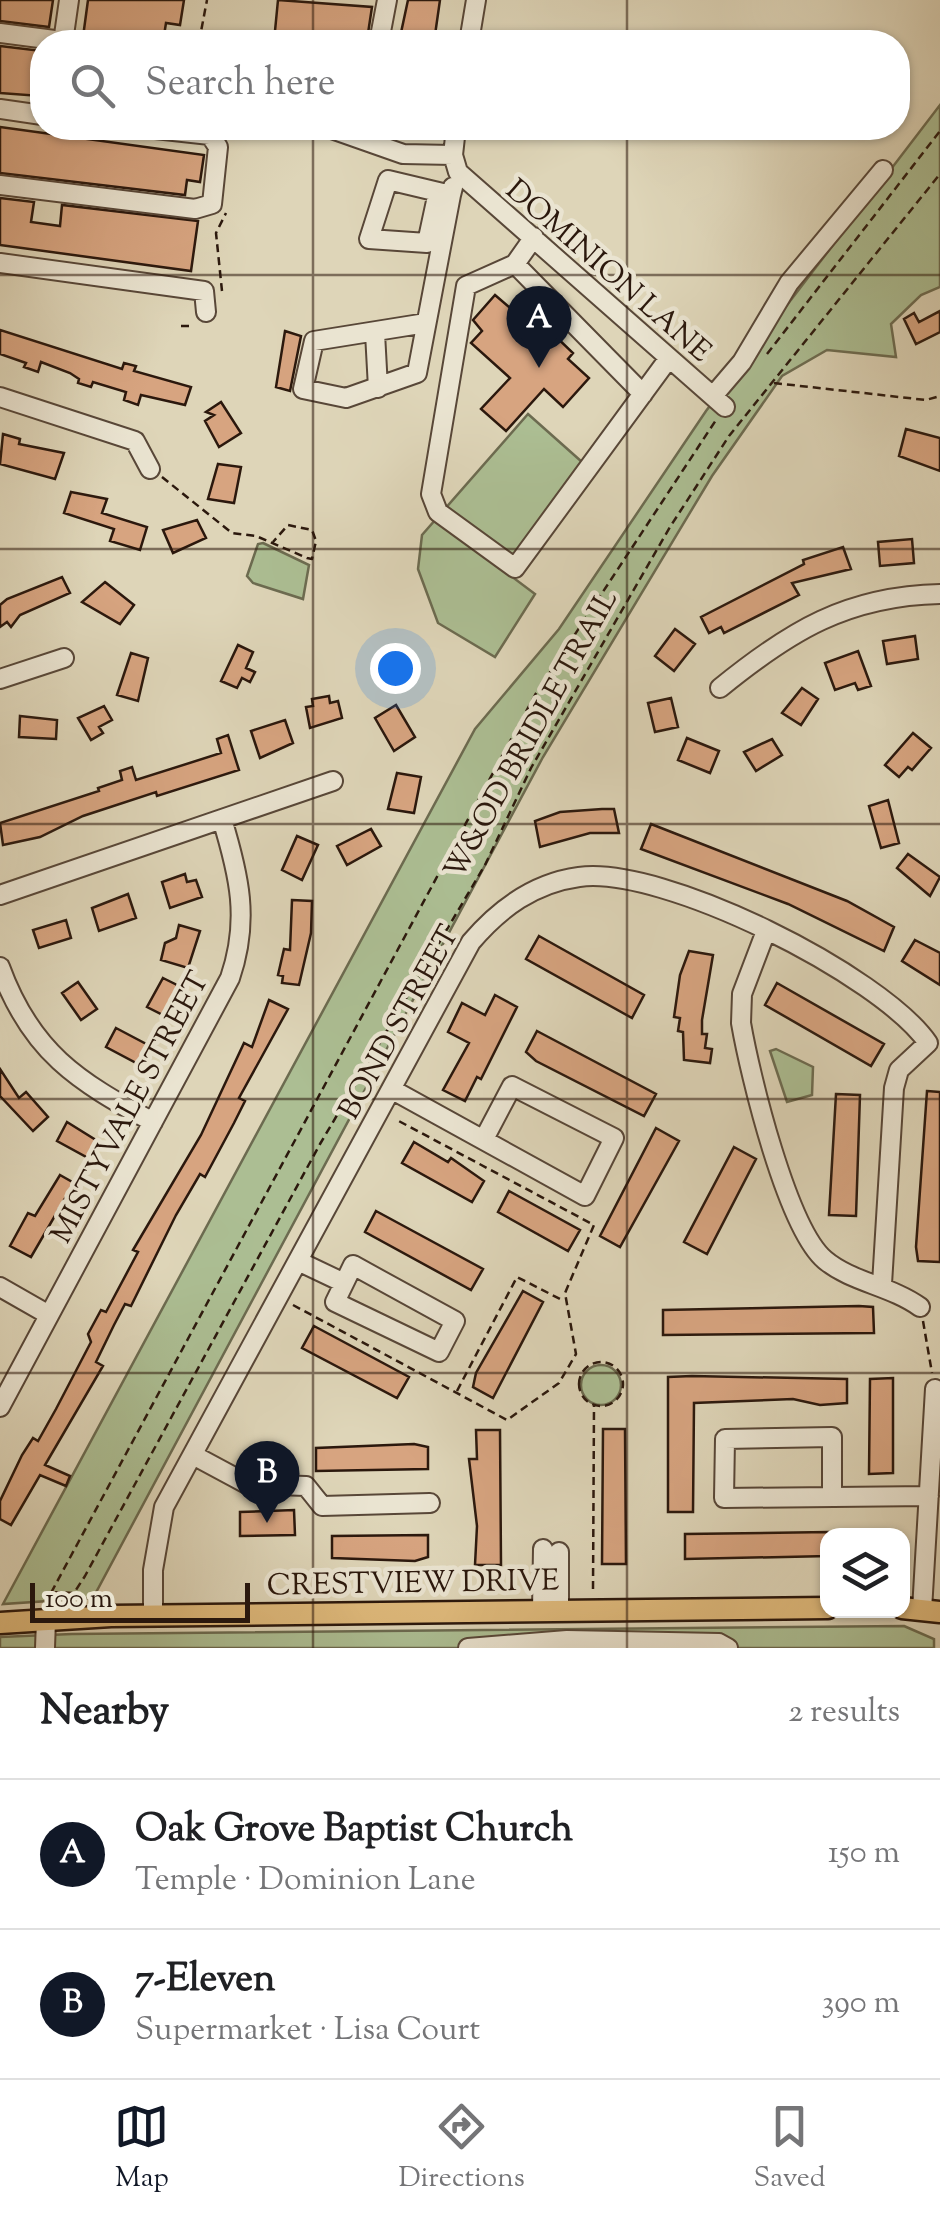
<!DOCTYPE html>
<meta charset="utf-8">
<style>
:root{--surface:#fff;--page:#f6f6f6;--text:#202124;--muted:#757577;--line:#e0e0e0;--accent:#111827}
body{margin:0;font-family:"Sorts Mill Goudy",serif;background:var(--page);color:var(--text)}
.controls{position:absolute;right:30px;bottom:30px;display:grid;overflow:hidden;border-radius:20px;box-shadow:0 2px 8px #0004}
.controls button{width:90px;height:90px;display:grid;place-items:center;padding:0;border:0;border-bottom:2px solid var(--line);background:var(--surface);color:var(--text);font:50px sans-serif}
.scale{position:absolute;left:30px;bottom:25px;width:220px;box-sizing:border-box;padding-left:10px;border:5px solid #2b180d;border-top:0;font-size:28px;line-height:35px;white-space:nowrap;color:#2b180d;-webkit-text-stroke:8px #eae4d1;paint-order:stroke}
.you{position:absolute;left:395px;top:668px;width:35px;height:35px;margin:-25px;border:8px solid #fff;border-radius:50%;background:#1a73e8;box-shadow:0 0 0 15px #1a73e833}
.badge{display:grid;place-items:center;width:65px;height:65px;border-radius:50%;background:var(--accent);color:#fff;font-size:32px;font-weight:700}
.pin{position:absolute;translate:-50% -82px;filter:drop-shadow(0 2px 5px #0008)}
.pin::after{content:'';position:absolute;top:52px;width:35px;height:30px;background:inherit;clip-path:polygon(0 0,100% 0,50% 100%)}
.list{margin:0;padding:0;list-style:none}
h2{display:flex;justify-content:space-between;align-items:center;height:130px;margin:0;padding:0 40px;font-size:42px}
h2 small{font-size:32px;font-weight:400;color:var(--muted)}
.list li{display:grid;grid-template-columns:65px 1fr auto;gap:30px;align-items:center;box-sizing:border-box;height:150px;padding:0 40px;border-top:2px solid var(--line)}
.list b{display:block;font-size:38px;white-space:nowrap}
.list p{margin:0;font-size:32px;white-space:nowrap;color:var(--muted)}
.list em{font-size:32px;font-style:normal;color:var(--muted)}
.icon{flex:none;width:55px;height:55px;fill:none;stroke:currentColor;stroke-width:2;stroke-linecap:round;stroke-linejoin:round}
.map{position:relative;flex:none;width:940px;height:1648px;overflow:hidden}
.search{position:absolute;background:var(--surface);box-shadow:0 2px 8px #0004;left:30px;right:30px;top:30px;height:110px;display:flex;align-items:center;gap:25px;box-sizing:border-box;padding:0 35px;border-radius:40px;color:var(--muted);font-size:38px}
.sheet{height:430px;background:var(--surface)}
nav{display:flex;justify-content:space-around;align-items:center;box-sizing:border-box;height:140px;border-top:2px solid var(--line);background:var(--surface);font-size:28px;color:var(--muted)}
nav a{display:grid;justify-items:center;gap:5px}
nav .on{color:var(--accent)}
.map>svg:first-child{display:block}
</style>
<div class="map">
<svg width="940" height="1648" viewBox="0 0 940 1648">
<rect width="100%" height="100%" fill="#ded5b8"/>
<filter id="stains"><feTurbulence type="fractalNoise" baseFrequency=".002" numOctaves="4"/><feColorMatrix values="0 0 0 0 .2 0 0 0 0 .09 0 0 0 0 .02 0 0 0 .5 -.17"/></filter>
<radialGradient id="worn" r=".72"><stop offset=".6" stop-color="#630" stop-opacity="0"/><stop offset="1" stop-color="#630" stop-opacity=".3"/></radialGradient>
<path fill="#acbe93" stroke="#6c6b50" stroke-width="2.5" d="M940 105V287L921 295 891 324 896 357 827 350 782 376 712 476 543 757 93 1598 3 1604 475 729 559 629 706 411Z
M528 414 582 462 503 570 535 594 495 657 438 623 418 569 422 535Z
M263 543 309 565 303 599 253 583 247 576 258 544Z
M776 1049 813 1067 812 1095 787 1102 770 1051Z
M581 1385a20 20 0 1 1 40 0a20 20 0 1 1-40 0Z
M904 1626 934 1639V1648H0V1637L72 1634Z"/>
<path fill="#d7a480" stroke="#2b180d" stroke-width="2.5" d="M0 0H53L49 27 0 21Z
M88 0H184L180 25 166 23 163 42 83 37Z
M278 0 372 7 367 40 275 31Z
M408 0H440L434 42H399Z
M0 46 42 51 40 96 0 93Z
M0 127 204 155 200 182 187 180 185 195 0 173Z
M0 198 34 202 31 222 60 226 62 205 198 221 191 271 0 245Z
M495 295 544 337 550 331 573 353 568 359 589 378 563 407 544 389 506 431 481 409 510 378 471 343 482 331 473 320Z
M940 311V332L916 344 904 319 914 313 919 322Z
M0 330 122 369 124 363 136 366 134 371 191 387 185 405 141 395 138 405 124 400 126 392 93 382 91 387 78 383 79 379 70 373 41 362 38 372 24 367 26 363 0 354Z
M285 331 301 336 290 391 276 387Z
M221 402 241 433 219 447 205 421 214 415 206 412Z
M906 429 940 438V471L899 456Z
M3 434 20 439 19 444 64 453 55 479 0 464Z
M218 464 241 467 234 503 208 499Z
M71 492 107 499 102 513 147 527 140 550 110 541 114 529 64 513Z
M197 520 206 538 173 553 163 530Z
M912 539 914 563 880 566 878 542Z
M843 547 851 569 792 583 799 595 724 633 721 627 709 633 701 617 804 564 803 560Z
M62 577 70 593 20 615 11 627 7 622 0 627V605L7 599Z
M105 582 134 605 120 624 82 602Z
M675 629 695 644 674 671 655 656Z
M915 636 918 659 887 664 883 641Z
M238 645 253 652 246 668 255 672 250 682 242 678 237 688 221 681Z
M858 651 871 686 858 690 855 683 835 690 825 663Z
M131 653 148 658 138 701 117 695Z
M802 688 818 699 801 725 782 713Z
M329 696 330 703 338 701 342 718 310 728 306 707 313 706 312 699Z
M671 698 678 727 655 732 648 703Z
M396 705 415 737 394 751 375 718Z
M104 706 112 720 99 727 103 733 91 740 78 718Z
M20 716 57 720 56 739 19 737Z
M285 720 293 743 260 758 251 731Z
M913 733 931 748 912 770 908 767 899 777 885 765Z
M228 735 239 770 157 796 156 792 83 816 40 837 3 845 0 823 99 791 98 788 122 780 120 771 132 767 136 780 221 753 217 739Z
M687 738 719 751 710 773 678 760Z
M772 739 782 755 756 771 744 752Z
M397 773 421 777 414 813 388 809Z
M888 800 899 843 881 848 869 806Z
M602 809H614L619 833H590L540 847 535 821 560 812Z
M651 824 847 901 894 927 884 951 788 904 641 849Z
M371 829 381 846 347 865 337 846Z
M297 836 318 845 302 880 282 870Z
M908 854 940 877 930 896 897 868Z
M185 874 187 882 196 880 202 897 170 908 162 882Z
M128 894 136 918 99 931 92 908Z
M292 900 312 901 311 933 299 985 282 983 283 976 278 975 284 949 290 950Z
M66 920 71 938 39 948 33 930Z
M179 925 200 931 188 968 161 960 165 943 176 938Z
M539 936 644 995 632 1018 526 959Z
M915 940 940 953V985L902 961Z
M689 951 713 955 702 1020V1034H707L705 1048 712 1049 710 1063 684 1060 683 1032 678 1031 680 1018 674 1017 680 975Z
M163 978 181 987 165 1016 147 1007Z
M78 982 97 1009 81 1020 62 993Z
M777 983 884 1044 871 1066 765 1005Z
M495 995 517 1007 481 1079 477 1077 465 1101 443 1090 469 1043 448 1032 462 1003 485 1015Z
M269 1000 288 1009 239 1098 245 1101 234 1123 205 1177 200 1174 176 1215 131 1306 125 1304 114 1325 96 1362 103 1366 45 1465 70 1476 66 1486 40 1475 11 1525 0 1519V1501L22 1455 33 1438 38 1441 56 1409 91 1342 88 1334 101 1310 106 1312 138 1252 133 1250 201 1135 244 1043 252 1047Z
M116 1028 150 1046 140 1065 106 1047Z
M537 1031 656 1094 644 1116 536 1061 526 1052Z
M0 1069 19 1098 26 1092 48 1117 33 1131 0 1096Z
M927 1091 940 1092V1262L918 1261 916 1247Z
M836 1094 860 1095 856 1216 829 1215Z
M67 1122 99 1142 90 1159 57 1141Z
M656 1128 679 1141 620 1247 600 1236Z
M414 1142 448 1162 451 1158 484 1181 472 1202 402 1163Z
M734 1147 756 1159 707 1254 684 1242Z
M60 1175 74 1183 31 1257 10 1246 28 1213 35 1216Z
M509 1191 580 1230 568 1251 498 1212Z
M376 1211 483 1269 471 1290 365 1232Z
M523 1291 543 1302 493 1398 473 1387 476 1373Z
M859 1306 873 1307 874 1333 663 1335V1310Z
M314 1326 409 1377 397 1398 302 1348Z
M692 1376 847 1379V1403L820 1405 793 1399 694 1403 693 1512H668V1377Z
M893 1378V1473L869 1474 870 1379Z
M603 1429H625L626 1564H602Z
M476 1430H500L501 1565H475L477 1526 469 1459H477Z
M414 1444 428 1447V1469L316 1471V1448Z
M294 1510 295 1535 240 1536V1512Z
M828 1532V1556L685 1559V1534Z
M428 1535V1557L415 1561 332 1558V1536Z"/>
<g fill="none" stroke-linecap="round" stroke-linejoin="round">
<defs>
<path id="minor" d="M0 33 70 42
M63 42 69 0
M379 42 387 0
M469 42 476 0
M0 109 42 115
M329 128 403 154 453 155
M456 128 453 155 458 172 725 407
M0 185 195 209 212 204 218 147 210 135 146 128
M438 192 427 243 369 239 388 180 451 195 453 187
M534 237 515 264 466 286 431 494 438 512 515 568 669 358
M0 263 204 291 206 312
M515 264 643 394
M426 323 314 341 303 389 346 398 417 373 451 195
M375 333 378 388
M713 396 742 362 789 283 883 170
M0 397 135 441 150 469
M0 679 64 658
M720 688C790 631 847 596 940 594
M0 895 333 781
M766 931 742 994 741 1023C750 1075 787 1228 825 1260 851 1282 891 1286 920 1307
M0 967C31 1052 77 1081 153 1122
M391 1089 585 1196 614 1138 512 1086 484 1139
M298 1261 342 1282
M353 1265 455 1321 439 1352 335 1302Z
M0 1287 49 1315
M0 1407 230 978C250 920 239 875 222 819
M193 1455 247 1484 306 1486 322 1506 430 1503
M832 1497V1437L725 1439 724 1498 929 1496
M559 1609V1552
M542 1610 543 1549
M922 1610 935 1389
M153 1616V1570L164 1507 471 942C500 908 534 883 579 877 662 865 881 975 928 1043L899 1070 894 1088 882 1284
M45 1648 46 1620
M468 1648 567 1640 719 1643 728 1648"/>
<path id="major" d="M902 1608 940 1612
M0 1623 111 1616 828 1608"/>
</defs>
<use href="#minor" stroke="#584738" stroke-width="22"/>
<use href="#major" stroke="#2b180d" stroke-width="25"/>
<path stroke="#2b180d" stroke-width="2.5" stroke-dasharray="8 5" stroke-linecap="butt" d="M199 42 207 0
M222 291 216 233 226 213
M181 326H194
M767 354 940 131
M774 383 926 400 940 396
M162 477 232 533 256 536 307 558 312 559 316 541 312 530 288 525 273 542
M293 1305 507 1420 559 1383 576 1354 565 1293 594 1225 395 1119
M923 1321 932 1373
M579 1384a22 22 0 1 1 44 0a22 22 0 1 1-44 0Z
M457 1391 517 1277 564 1301
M593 1589 594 1405
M52 1592 74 1593 85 1576 320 1144 485 865 531 768 670 527 729 436 940 174
M45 1604 535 695 716 420"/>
<use href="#minor" stroke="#eae4d1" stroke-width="18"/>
<use href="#major" stroke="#dfba7c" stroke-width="20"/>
</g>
<path fill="none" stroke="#2b180d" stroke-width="2.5" stroke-opacity="0.55" d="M313 0V42M627 0V42M313 128V1648M627 128V1648M0 275H940M0 549H940M0 824H940M0 1099H940M0 1373H940"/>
<g text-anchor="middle" stroke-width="9" stroke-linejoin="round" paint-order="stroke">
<g font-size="30" fill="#2b180d" stroke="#eae4d1">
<text transform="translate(609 270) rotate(41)" y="10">DOMINION LANE</text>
<text transform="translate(530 734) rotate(-61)" y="10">W&amp;OD BRIDLE TRAIL</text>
<text transform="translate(398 1022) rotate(-61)" y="10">BOND STREET</text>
<text transform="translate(129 1107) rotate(-62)" y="10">MISTYVALE STREET</text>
<text transform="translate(413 1582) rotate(-1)" y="10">CRESTVIEW DRIVE</text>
</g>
</g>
<rect width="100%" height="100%" filter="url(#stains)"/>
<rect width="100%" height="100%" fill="url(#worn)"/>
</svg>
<div class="controls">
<button><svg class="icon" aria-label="layers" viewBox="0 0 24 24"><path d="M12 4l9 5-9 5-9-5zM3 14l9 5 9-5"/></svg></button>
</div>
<div class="scale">100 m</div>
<div class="you"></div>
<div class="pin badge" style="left:539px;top:368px">A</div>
<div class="pin badge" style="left:267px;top:1523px">B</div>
<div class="search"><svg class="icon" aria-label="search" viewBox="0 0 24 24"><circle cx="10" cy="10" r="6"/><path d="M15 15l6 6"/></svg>Search here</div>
</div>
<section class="sheet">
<h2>Nearby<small>2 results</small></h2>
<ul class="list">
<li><span class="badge">A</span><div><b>Oak Grove Baptist Church</b><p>Temple · Dominion Lane</p></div><em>150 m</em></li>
<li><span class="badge">B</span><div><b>7-Eleven</b><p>Supermarket · Lisa Court</p></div><em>390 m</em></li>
</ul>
</section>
<nav>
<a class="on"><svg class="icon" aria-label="map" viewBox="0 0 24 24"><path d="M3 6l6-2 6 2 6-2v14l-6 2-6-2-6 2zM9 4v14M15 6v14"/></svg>Map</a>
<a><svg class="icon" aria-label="directions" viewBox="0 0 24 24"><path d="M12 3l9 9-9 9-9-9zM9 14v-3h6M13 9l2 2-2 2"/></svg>Directions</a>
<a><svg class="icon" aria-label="saved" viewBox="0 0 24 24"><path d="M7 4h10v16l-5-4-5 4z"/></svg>Saved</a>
</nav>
